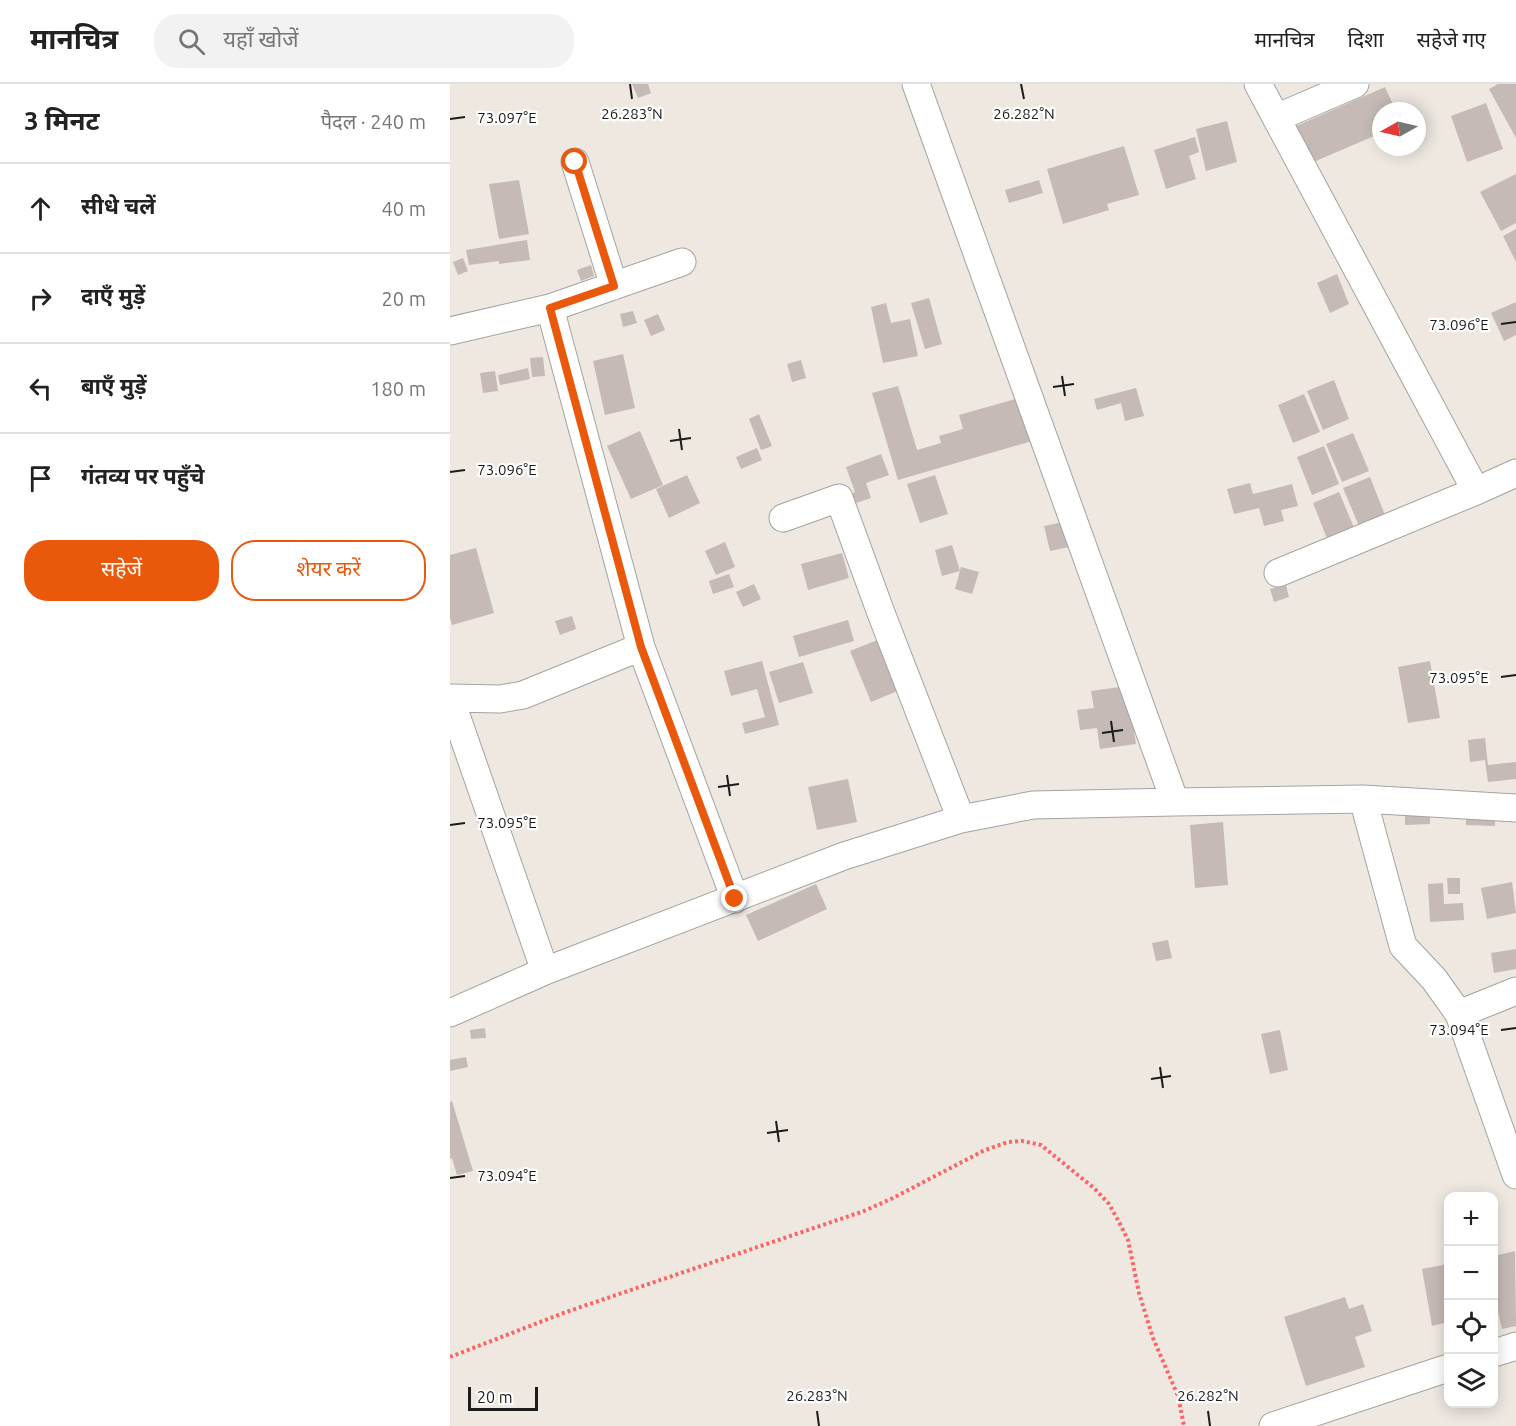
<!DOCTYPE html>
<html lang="hi">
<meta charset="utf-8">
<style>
:root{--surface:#fff;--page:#f2f2f2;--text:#222;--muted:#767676;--line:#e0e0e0;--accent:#ea580c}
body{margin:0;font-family:Ubuntu,"Noto Sans Devanagari",sans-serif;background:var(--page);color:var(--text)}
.controls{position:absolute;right:18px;bottom:18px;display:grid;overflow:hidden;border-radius:12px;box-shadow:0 3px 15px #0003}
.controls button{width:54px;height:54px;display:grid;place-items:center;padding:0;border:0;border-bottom:2px solid var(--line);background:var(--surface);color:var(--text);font:30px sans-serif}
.compass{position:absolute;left:922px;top:18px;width:54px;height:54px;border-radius:50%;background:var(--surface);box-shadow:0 3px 15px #0003;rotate:262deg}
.scale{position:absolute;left:18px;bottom:15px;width:70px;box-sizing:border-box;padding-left:6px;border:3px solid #1c1c1c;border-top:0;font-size:16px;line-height:21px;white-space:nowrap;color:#1c1c1c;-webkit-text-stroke:4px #fff;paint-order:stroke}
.stop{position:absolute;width:18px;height:18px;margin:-14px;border:4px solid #ea580c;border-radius:50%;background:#fff}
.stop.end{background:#ea580c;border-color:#fff;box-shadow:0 2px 6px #0008}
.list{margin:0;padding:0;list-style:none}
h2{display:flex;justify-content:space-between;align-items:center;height:78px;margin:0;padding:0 24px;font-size:26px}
h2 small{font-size:20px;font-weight:400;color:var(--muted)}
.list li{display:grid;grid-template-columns:39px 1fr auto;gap:18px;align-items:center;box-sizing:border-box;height:90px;padding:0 24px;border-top:2px solid var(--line)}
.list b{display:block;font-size:22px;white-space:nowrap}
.list em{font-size:20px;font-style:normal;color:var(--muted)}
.actions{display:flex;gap:12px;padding:18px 24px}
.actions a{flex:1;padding:14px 0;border:2px solid var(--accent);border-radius:24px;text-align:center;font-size:21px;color:var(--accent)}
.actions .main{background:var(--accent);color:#fff}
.icon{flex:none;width:33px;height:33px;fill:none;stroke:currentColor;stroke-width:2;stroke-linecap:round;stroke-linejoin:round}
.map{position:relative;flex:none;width:1066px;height:1342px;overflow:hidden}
header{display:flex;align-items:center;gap:36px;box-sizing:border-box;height:84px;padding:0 30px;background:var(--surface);border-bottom:2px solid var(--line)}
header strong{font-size:28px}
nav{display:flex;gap:33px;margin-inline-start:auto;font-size:21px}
.search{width:420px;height:54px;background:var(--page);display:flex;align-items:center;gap:15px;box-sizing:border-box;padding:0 21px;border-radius:24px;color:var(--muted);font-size:22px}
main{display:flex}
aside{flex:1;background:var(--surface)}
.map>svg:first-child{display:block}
</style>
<header>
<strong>मानचित्र</strong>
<div class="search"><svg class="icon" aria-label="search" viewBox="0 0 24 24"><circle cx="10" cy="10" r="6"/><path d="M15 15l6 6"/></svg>यहाँ खोजें</div>
<nav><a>मानचित्र</a><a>दिशा</a><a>सहेजे गए</a></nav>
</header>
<main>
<aside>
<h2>3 मिनट<small>पैदल · 240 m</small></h2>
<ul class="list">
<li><svg class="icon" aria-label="ahead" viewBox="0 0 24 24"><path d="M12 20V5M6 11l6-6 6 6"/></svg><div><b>सीधे चलें</b></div><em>40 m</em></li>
<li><svg class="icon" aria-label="right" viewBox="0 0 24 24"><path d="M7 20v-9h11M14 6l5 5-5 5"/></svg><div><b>दाएँ मुड़ें</b></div><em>20 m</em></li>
<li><svg class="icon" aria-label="left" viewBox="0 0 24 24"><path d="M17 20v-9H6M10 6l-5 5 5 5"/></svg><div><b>बाएँ मुड़ें</b></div><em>180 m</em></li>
<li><svg class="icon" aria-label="arrive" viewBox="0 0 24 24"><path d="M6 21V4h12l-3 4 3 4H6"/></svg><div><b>गंतव्य पर पहुँचे</b></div></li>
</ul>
<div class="actions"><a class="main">सहेजें</a><a>शेयर करें</a></div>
</aside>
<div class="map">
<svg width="1066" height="1342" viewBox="0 0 1066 1342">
<rect width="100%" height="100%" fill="#eee8e1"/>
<path fill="#c5bab5" d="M182 0H198L201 9 188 14Z
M1048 0H1066V54L1039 5Z
M935 3 946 27H931V49L859 80 844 43Z
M1036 19 1053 65 1017 78 1001 32Z
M777 37 787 78 756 87 746 45Z
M745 53 749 68 739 72 746 95 716 105 704 66Z
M674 62 689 111 657 120 659 126 613 140 597 85Z
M1066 90V139L1051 147 1030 108Z
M69 96 79 150 49 155 39 100Z
M589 96 593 109 559 119 555 106Z
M1066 145V178L1053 152Z
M77 156 80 176 49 180V177L19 181 16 166Z
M13 174 18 187 8 191 3 178Z
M141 181 144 192 131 197 127 186Z
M887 190 899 220 880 229 867 199Z
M479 214 492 260 475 265 461 219Z
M1066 218V251L1054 257 1041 229Z
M436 219 441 239 460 235 468 272 433 279 421 223Z
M183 227 187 239 173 243 170 230Z
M208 230 215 246 201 252 194 236Z
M173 270 185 324 155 331 143 277Z
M93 273 95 292 82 293 80 274Z
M351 276 356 294 342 298 337 280Z
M78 284 80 295 50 301 48 291Z
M45 287 48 307 33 309 30 289Z
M884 296 899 335 873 346 857 307Z
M448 302 467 366 491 359 489 352 513 345 509 331 569 314 582 357 448 396 422 309Z
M686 304 694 332 675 337 671 319 647 326 644 315Z
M854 310 870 348 843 359 828 321Z
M309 330 322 362 311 366 299 335Z
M190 347 213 401 181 415 157 362Z
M903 349 919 387 892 398 876 360Z
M874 362 889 400 862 411 847 373Z
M307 364 312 376 291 385 286 373Z
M431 370 439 391 416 399 421 414 403 420 399 411 405 408 396 383Z
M237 391 250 419 219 434 206 405Z
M485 391 498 430 470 439 457 400Z
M920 393 935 431 909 442 893 404Z
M800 399 803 410 842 400 848 422 831 426 834 437 814 442 809 424 784 430 777 405Z
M889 408 905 446 878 457 863 419Z
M613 438 619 463 600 467 594 442Z
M275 458 285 483 266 491 255 467Z
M502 461 510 487 492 492 485 466Z
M26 464 44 529 2 541 0 534V471Z
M392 469 399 494 358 506 351 480Z
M511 483 529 488 522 510 505 505Z
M279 490 284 503 263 510 259 497Z
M304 500 311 515 293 523 286 508Z
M836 501 839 513 824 518 820 505Z
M122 532 126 545 110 551 105 537Z
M398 536 404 557 349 573 343 552Z
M430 555 450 606 421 618 400 567Z
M312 577 329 641 295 650 292 639 315 633 307 605 281 612 274 587Z
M980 577 990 634 958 639 948 583Z
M353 578 363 609 329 619 319 588Z
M677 602 686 660 650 665 647 644 630 646 627 626 644 624 641 607Z
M1035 654 1038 681 1066 678V695L1038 698 1035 676 1020 678 1018 656Z
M398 695 407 738 367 746 358 703Z
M955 727H980V740L955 741Z
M1016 728H1045V742L1016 741Z
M773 738 778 801 745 804 740 741Z
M997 794H1010V810H998Z
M1062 798 1066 829 1037 835 1031 804Z
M993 799 994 820 1013 819 1014 836 980 838 978 800Z
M366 800 377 825 308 857 296 831Z
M718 856 722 874 706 877 702 859Z
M1066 865V885L1044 889 1041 869Z
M35 944 36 954 21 955 20 946Z
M830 946 838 986 820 990 811 950Z
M16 973 18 983 0 987V976Z
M2 1017 23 1087 7 1091 2 1074 0 1075V1018Z
M1065 1167 1066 1242 1052 1245 1044 1211V1172Z
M998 1180V1238L982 1242 972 1185Z
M895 1213 899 1225 913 1220 922 1247 905 1253 915 1283 856 1302 834 1233Z"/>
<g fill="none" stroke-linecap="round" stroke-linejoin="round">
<defs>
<path id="minor" d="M466 0 725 718
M808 0 1026 407
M826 34 905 0
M125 78 164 202
M100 224 191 563 285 815
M0 247 100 224 232 178
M333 434 389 414 431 529 511 735
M828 489 1026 407 1066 389
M0 614 95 887
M0 614 50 615 73 611 191 563
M913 715 953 862 984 895 1009 930 1066 1091
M0 929 95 887 394 772 511 735 583 721 725 718 913 715 1066 724
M1009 930 1066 907
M1044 1269 1066 1262
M823 1342 998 1284"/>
</defs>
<use href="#minor" stroke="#a3a3a3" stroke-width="29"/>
<path stroke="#fc6565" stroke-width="4" stroke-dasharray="3 3" stroke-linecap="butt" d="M0 1273 116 1228 414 1127 443 1114 535 1066 558 1058 572 1057 591 1061 645 1105 659 1120 669 1138 678 1156 689 1209 703 1254 728 1312 734 1342"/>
<use href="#minor" stroke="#fff" stroke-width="27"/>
</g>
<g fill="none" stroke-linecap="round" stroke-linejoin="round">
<path stroke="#ea580c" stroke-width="8" d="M125 78 164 202 100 224 191 563 285 815"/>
</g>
<path fill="none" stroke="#1c1c1c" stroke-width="2" d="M180 0 182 15M571 0 574 15M0 35 15 33M1051 240 1066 238M612 292 615 312M603 303 624 300M229 345 232 366M220 357 241 354M0 388 15 386M1051 593 1066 591M661 637 664 658M652 649 673 646M277 691 280 712M268 703 289 700M0 741 15 739M1051 946 1066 944M710 983 713 1004M701 995 721 992M326 1037 329 1058M317 1049 338 1046M0 1094 15 1092M367 1327 369 1342M758 1327 760 1342"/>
<g font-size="15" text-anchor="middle" fill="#1c1c1c" stroke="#fff" stroke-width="4.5" stroke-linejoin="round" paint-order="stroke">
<text x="182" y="35">26.283°N</text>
<text x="574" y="35">26.282°N</text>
<text x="57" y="39">73.097°E</text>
<text x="1009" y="246">73.096°E</text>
<text x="57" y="391">73.096°E</text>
<text x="1009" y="599">73.095°E</text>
<text x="57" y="744">73.095°E</text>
<text x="1009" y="951">73.094°E</text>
<text x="57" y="1097">73.094°E</text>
<text x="367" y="1317">26.283°N</text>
<text x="758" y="1317">26.282°N</text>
</g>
</svg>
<div class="controls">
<button>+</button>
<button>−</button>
<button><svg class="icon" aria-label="locate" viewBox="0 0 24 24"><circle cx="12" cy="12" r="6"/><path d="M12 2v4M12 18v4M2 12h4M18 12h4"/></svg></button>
<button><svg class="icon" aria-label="layers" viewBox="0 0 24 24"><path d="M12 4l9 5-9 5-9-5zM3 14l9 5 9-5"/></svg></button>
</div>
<svg class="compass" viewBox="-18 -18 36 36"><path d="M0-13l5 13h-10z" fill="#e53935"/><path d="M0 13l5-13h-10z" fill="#767676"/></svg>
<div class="scale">20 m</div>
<div class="stop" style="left:125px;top:78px"></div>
<div class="stop end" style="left:285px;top:815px"></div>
</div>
</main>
